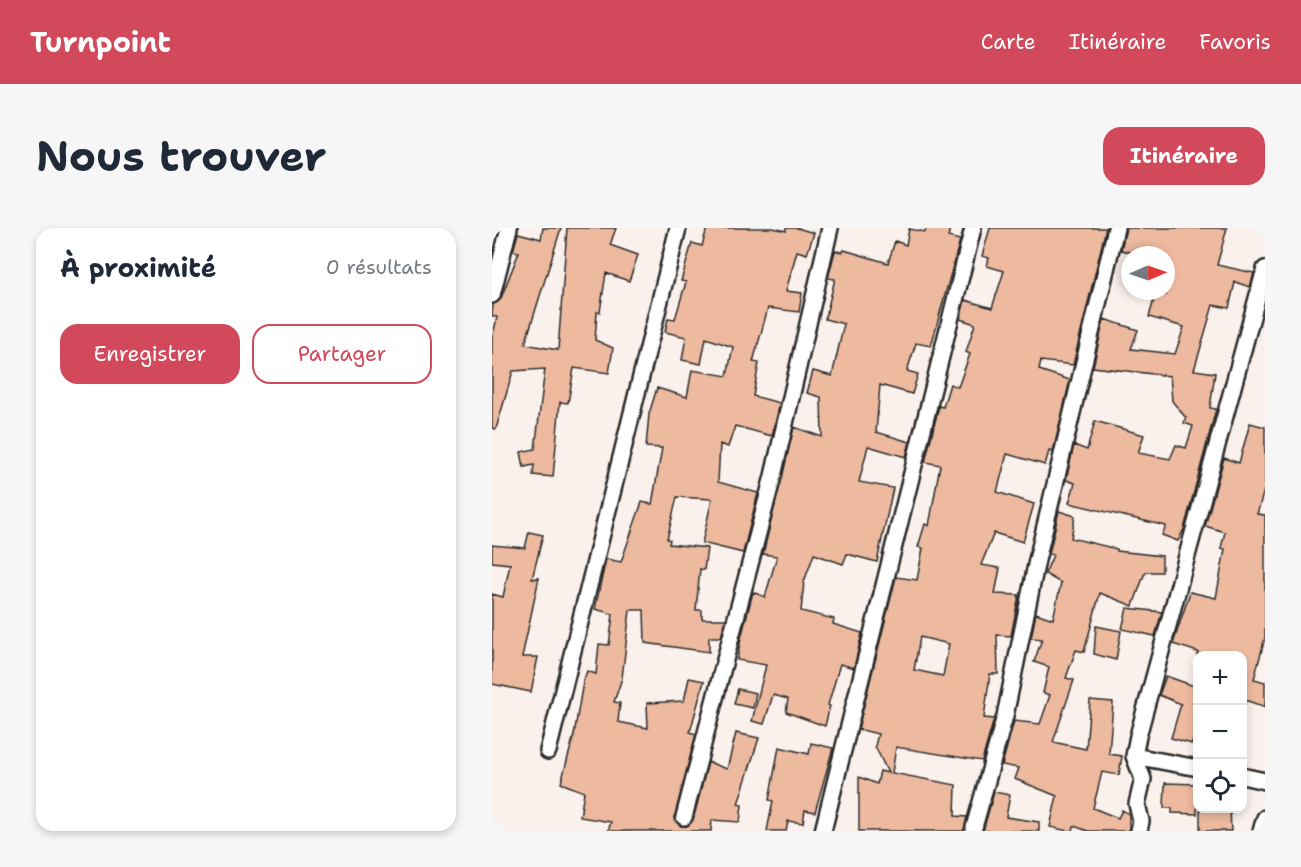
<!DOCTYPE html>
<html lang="fr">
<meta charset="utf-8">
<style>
:root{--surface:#fff;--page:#f6f6f7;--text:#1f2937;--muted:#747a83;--line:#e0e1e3;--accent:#d1495b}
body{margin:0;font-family:"Shantell Sans",sans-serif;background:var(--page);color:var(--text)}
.controls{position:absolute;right:18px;bottom:18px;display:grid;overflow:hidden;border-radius:12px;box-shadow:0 3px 9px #0003}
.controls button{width:54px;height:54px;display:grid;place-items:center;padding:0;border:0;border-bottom:2px solid var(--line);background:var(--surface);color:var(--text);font:30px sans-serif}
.compass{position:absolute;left:629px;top:18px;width:54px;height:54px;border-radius:50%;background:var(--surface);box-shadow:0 3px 9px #0003;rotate:88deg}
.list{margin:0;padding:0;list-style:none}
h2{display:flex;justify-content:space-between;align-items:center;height:78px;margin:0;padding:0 24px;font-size:26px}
h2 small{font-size:20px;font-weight:400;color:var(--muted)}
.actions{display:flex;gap:12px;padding:18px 24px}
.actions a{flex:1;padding:14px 0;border:2px solid var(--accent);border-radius:18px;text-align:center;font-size:21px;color:var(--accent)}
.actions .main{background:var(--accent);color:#fff}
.icon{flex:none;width:33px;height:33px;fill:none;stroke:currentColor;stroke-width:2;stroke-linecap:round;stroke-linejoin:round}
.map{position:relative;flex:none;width:773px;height:603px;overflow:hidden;border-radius:18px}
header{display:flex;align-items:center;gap:36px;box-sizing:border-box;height:84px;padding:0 30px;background:var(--accent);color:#fff}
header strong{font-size:28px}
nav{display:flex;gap:33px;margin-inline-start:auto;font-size:21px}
.intro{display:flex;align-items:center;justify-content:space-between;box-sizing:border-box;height:144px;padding:0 36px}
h1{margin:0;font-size:42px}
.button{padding:15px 27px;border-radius:18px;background:var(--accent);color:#fff;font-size:21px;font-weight:700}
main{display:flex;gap:36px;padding:0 36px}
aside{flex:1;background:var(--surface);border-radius:18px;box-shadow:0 3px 9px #0003}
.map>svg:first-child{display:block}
</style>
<header>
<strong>Turnpoint</strong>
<nav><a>Carte</a><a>Itinéraire</a><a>Favoris</a></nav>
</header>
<div class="intro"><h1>Nous trouver</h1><a class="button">Itinéraire</a></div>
<main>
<aside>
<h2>À proximité<small>0 résultats</small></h2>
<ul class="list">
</ul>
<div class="actions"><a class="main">Enregistrer</a><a>Partager</a></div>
</aside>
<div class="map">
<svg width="773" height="603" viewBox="0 0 773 603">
<rect width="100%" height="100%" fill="#fbf1ec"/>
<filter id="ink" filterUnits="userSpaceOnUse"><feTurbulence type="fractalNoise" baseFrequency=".0167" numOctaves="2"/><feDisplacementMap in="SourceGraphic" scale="12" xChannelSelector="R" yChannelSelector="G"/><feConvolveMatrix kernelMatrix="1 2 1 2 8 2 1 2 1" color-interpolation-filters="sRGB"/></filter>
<g filter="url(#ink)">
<path fill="#edba9f" stroke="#2b2b2b" stroke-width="1.5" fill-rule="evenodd" d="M51 0H69L33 116 66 122 75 0H124L118 17 146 27 137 53 114 45 108 84H105L103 112 121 120 117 145 82 140 76 175 68 174 61 249 41 247 42 237 32 239 29 224 43 221 53 141 21 143 4 201 0 200V112L5 89 0 88 1 76 9 70 27 24 21 23 26 5 49 11Z
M215 0H281L294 3V0H305L322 5 315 26 305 23 294 63 310 65 307 84 276 80 261 134 267 135 261 168 288 175 280 208 243 198 236 219 228 216 226 254 266 265 251 325 210 315 220 271 185 269 175 311 178 312 177 316 215 320 212 342 208 341 204 382H210V391H234L229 409H217V424L153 415 152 382H138L130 450 122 474 128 475 126 494 156 500 155 475 192 473 197 450 212 453 198 504 204 506 183 587V592L189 598H195L201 592 216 534 235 541 244 505 267 510 246 576 250 577 248 594 220 592 219 603H116L119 594 88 589 92 564 69 555 82 507 91 454 95 443 104 446 107 416 117 417 121 386 103 381 114 331 129 334 150 274 160 276 170 220 154 219 157 186 165 160 195 169 200 142 235 148 241 119 214 110 209 136 190 132 194 109 173 104 176 90 183 91 194 54 189 53 200 15 210 18Z
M434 0H458L456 9 468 12 439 118 424 115 415 143 426 146 420 166 388 157 384 204 418 214 414 229 376 218 367 254 401 260 385 334 355 326 351 336 322 326 312 354 309 383 342 391 341 396 370 405 362 440 348 436 336 477 338 478 333 498 294 484 296 471 281 467 272 496 260 493 274 437 245 432 249 410 261 364 273 369 285 328 271 326 302 199 330 209 329 169 315 165 321 143 340 148 352 96 333 91 343 51 336 50 343 23 351 24 352 22 396 35 403 13 414 17 417 1 433 4Z
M498 0H614L581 137 549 133 547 142 578 152 561 224 557 223 553 237 515 226 505 264 542 276 531 314 502 305 489 337 508 340 503 366 527 367 519 408 505 407 506 446H498L492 490 502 491 490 533 404 519 400 545 464 557 463 588 475 589 472 603H367V549L385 556 388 543 396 545 383 518 386 506 366 501 404 349 425 352 431 320 426 319 433 296 437 298 448 237 433 234 447 178 451 179 458 156 466 159 478 126 474 124 483 96 468 91 473 72 500 80 512 43 495 38 497 30 490 28ZM428 409 457 416 451 448 422 442Z
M634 0H735L725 37 762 45 758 59 743 54 737 80 721 77 708 122 702 142 723 145 718 180 724 181 692 301 686 313 670 307 674 298 577 275 583 255 574 252 582 217 595 222 603 193 652 207 646 225 678 231 684 217 694 220 701 198 692 195 694 190 680 173 678 148 601 139 612 91 646 102 639 121 683 126 692 99 657 89 664 64 674 67V27H649L629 22Z
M758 195 773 199V259L765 286 773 287V410L762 451 773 454V479L756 473 750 474V428H705L706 424 681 416 698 364 724 370 733 321 729 320 733 304 713 298 732 230 747 235Z
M567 283 583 288 579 310 625 321V323L670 328V344H655L652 347 641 378 608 365 592 424 584 422 574 450 582 452 561 514 594 521 598 472 621 474 617 526 630 528 627 547 610 544 601 580 626 590 630 582 637 586V603H596L582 598 581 603H576L558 599 565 568 523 551 527 540 510 537 522 493 548 496 558 467 551 465 557 439 542 434 550 411 539 410 544 385 561 391 569 355 553 346 561 327 557 326Z
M37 304 51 307 40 351 47 350 30 429H46L39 464 0 456V366L11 369 18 336 0 334V317L33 320Z
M635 380 670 384 663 408 630 401Z
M604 398 629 403 624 432 602 426Z
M674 448 705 459V495L700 516 679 510 689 476 667 467Z
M246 461 264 465 261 480 242 476Z
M319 515 341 520 323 584 313 582 311 595 296 593 294 603H275L281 573 277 572 287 519 317 526Z
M673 555 705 556V586L680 585V580H672Z
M502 564 518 567 514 589 547 594V603H491Z
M708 580H738L739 603H708Z"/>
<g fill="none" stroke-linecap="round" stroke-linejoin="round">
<defs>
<path id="street" d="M0 67 17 0
M56 523 186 0
M642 528 706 540
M750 548 773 553
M192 589 281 248 338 0
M331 603 481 0
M481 603 513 488 545 332 624 0
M647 603 649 593 645 576 651 551 642 528 646 508 773 41
M769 603 773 590"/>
</defs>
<use href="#street" stroke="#2b2b2b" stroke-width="20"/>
<use href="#street" stroke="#fff" stroke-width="15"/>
</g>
</g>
</svg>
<div class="controls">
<button>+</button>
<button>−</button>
<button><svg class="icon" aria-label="locate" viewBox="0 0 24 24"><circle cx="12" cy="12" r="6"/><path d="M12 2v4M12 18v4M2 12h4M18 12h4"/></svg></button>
</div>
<svg class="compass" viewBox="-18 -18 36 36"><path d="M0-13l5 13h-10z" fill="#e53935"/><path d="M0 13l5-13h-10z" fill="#747a83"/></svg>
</div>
</main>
